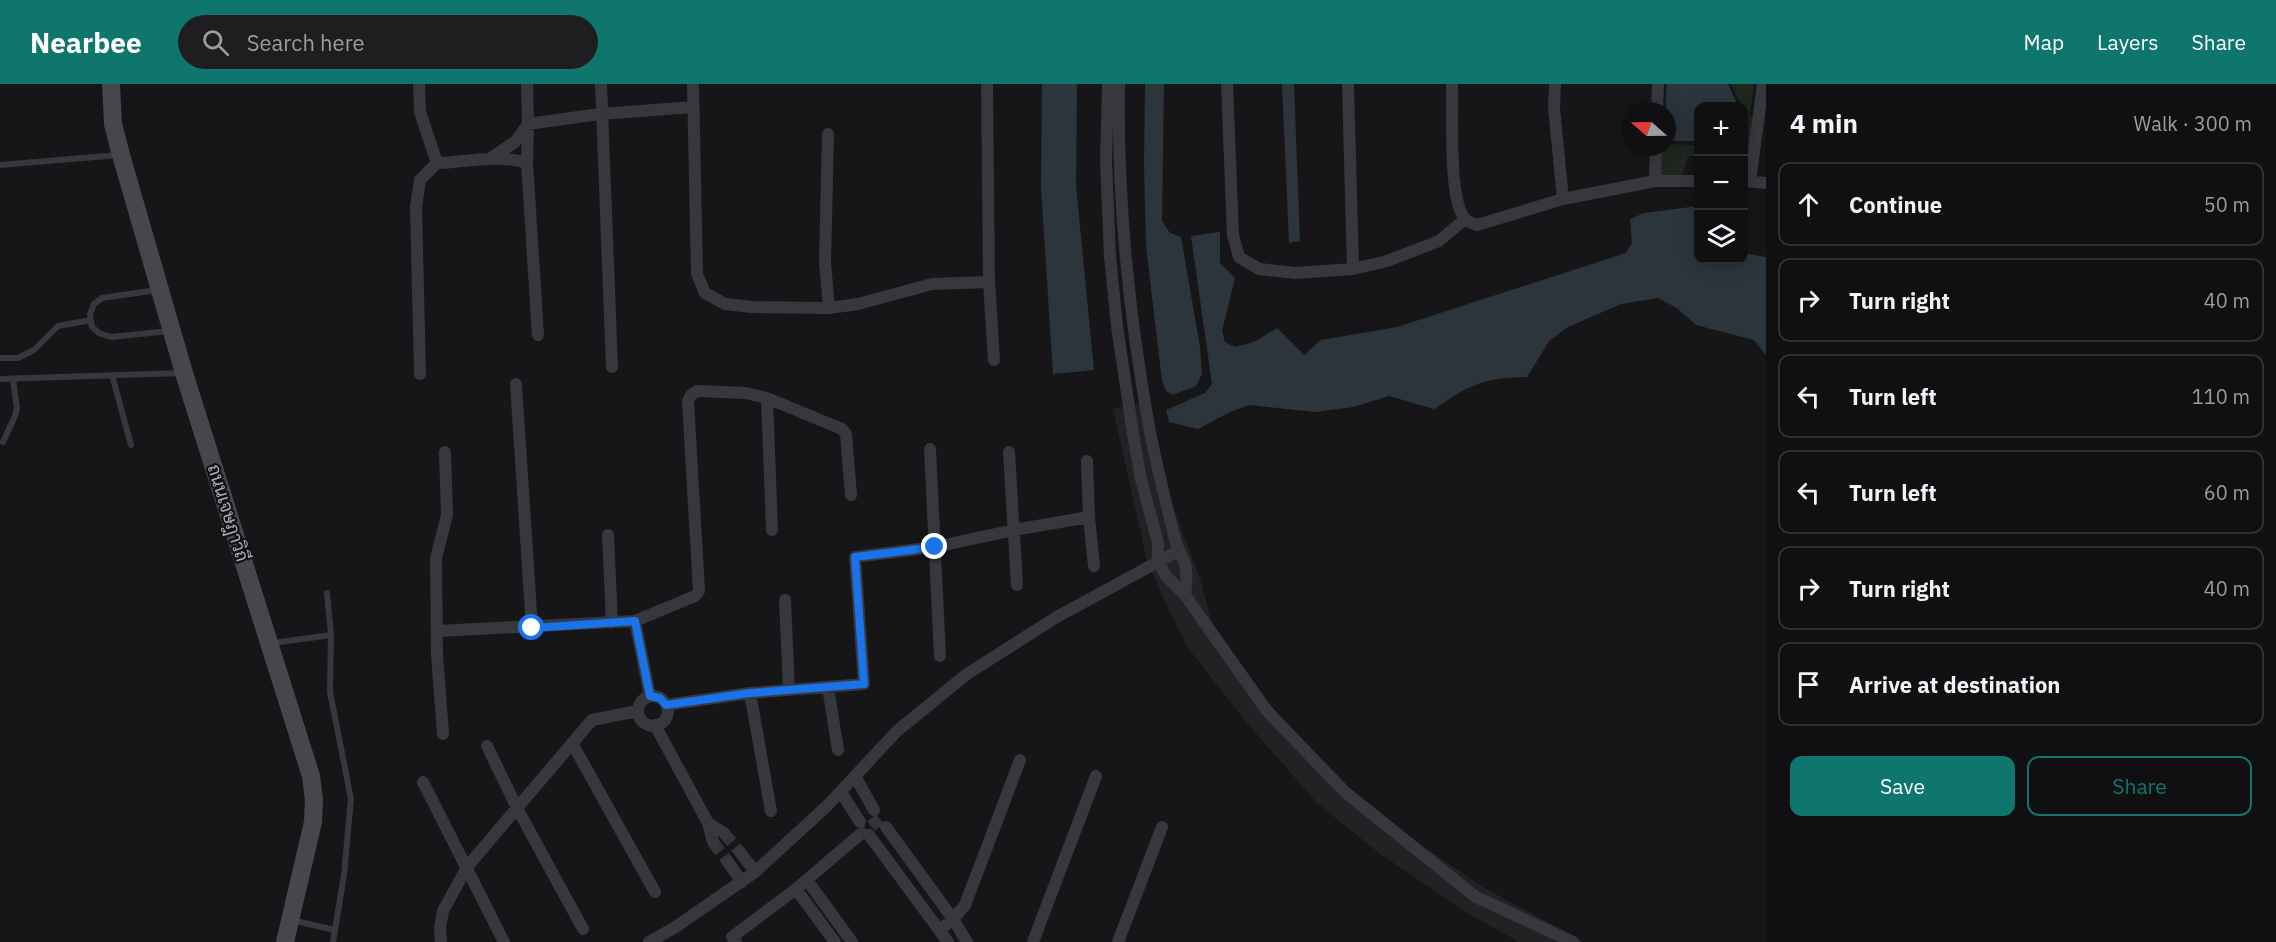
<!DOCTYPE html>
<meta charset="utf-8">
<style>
:root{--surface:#101012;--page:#1e1e20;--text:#f1f3f6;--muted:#9c9d9f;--line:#303032;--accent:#0f766e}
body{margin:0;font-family:"IBM Plex Sans",Sarabun,sans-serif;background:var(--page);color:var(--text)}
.controls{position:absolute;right:18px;top:18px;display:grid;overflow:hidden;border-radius:12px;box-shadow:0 3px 15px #0003}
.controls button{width:54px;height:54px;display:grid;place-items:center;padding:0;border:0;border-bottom:2px solid var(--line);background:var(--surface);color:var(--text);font:30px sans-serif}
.compass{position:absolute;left:1622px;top:18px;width:54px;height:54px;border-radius:50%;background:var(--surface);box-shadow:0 3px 15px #0003;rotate:290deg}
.stop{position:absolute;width:18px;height:18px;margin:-14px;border:4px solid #1a73e8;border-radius:50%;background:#fff}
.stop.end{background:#1a73e8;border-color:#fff;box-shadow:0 2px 6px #0008}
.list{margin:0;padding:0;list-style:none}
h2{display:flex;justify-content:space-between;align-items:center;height:78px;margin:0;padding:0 24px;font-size:26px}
h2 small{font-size:20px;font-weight:400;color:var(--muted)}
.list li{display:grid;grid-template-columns:39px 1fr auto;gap:18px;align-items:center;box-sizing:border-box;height:84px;margin:0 12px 12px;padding:0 12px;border:2px solid var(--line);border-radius:12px}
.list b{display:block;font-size:22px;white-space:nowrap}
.list em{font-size:20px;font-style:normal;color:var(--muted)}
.actions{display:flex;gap:12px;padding:18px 24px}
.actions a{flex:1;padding:14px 0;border:2px solid var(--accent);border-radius:12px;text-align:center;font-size:21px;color:var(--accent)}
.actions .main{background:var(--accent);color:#fff}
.icon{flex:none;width:33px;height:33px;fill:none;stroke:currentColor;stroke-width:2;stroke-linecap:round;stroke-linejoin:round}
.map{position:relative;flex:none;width:1766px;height:858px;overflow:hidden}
header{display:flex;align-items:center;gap:36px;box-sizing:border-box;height:84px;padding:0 30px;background:var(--accent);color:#fff}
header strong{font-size:28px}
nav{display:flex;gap:33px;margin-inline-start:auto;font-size:21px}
.search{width:420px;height:54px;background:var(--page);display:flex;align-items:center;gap:15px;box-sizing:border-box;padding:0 21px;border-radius:33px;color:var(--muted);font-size:22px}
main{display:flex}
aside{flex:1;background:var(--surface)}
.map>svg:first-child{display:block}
</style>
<header>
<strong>Nearbee</strong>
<div class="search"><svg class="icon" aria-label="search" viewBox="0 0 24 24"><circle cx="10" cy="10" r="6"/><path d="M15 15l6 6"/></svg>Search here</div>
<nav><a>Map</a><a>Layers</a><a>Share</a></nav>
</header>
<main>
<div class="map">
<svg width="1766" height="858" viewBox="0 0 1766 858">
<rect width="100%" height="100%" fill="#161618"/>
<path fill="#222225" d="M1148 317 1164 401 1199 491 1214 548 1269 619 1338 697 1397 745 1483 803 1584 858H1519L1467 829 1379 769 1317 719 1246 638 1188 564 1162 511 1146 473 1113 325Z"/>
<path fill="#1e261f" d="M1731 0H1754L1750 30 1754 38 1744 89V22H1741Z
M1667 40 1670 60 1698 61V72H1688L1682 93H1657L1658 63H1667Z"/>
<path fill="#2c353c" d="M1042 0H1077L1076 102 1094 286 1053 290 1041 104Z
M1145 0H1164L1162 137 1170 149 1181 153 1200 263 1202 290 1196 302 1173 311 1166 307 1162 297 1146 162 1144 82Z
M1282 0H1294L1300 157 1289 159Z
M1667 0H1728L1738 22H1698V57H1673C1670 35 1663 23 1667 0Z
M1698 122V176H1744V167L1748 170 1766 173V271L1754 256 1696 241 1677 224 1658 214 1621 220 1568 243 1549 257 1527 293C1482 294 1470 301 1434 325L1389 312 1353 323 1315 328 1249 321 1230 328 1198 345 1169 338 1166 326 1205 309 1212 300 1191 152 1220 148V179L1235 194 1222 247 1225 258 1235 263 1254 258 1277 244 1304 271 1321 256 1397 243 1626 169 1632 159 1630 135 1644 129Z"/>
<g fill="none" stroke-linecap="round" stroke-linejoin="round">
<path stroke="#333438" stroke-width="12" stroke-dasharray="12 6" stroke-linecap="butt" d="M724 749 740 768
M857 753 880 735
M713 758 728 778"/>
<path stroke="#37383d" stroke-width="6" d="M0 81 119 71
M157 206 102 214 94 220 90 230 92 243 99 249 111 253 169 247
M0 274H18L34 266 58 242 91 236
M112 291 131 361
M0 295 181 289
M3 358 15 332 17 324 13 295
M331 551 330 608 351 715 344 791 333 858
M273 559 331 551 327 509
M291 836 335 846"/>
<path stroke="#37383d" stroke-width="12" d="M419 0 420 28 437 79 420 96 416 123 420 290
M601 0 612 283
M693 0 697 190 705 209 725 220 752 223 829 224 858 220 932 200 989 198
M987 0 989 198 994 276
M1108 0 1106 77 1110 172 1117 242 1133 350 1141 395 1158 459V477L1166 492 1185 511 1267 627 1345 708 1476 813 1573 858
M1119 0C1117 117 1129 233 1150 348 1157 384 1166 419 1175 455 1177 464 1182 471 1185 480 1188 490 1186 501 1185 511
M1227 0 1233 151 1239 173 1259 185 1296 189 1353 185 1387 177 1439 157 1465 135
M1348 0 1353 185
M1452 0C1453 28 1448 116 1465 135 1468 138 1474 140 1477 141L1563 115 1655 97H1698
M1555 0 1554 24 1563 115
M1657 27 1658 0
M828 50 825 178 829 224
M491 74 515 58 528 40 527 0
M437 79C467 78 498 70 527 79
M1655 97 1656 63
M1744 97 1766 99
M1750 97 1763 0
M538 251 527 79 528 40 600 30 693 23
M516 300 532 544
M767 314 772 446
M930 365 940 572
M1009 368 1017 501
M1087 377 1089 433 1094 482
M608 451 612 539
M785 516 789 606
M437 547 635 537
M828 603 838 666
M750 609 771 727
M650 612 635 537 695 512 699 507 688 317 691 311 697 307 745 309 767 314 842 345 846 350 851 411
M638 627a15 15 0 1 1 30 0a15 15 0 1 1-30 0Z
M666 621 750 609 864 600 855 473 935 463 1014 446 1089 433
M655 641 708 739 713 758
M443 650 437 571 436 474 447 431 445 368
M572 659 655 808
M487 662 517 724 583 845
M855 692 874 726
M423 698 504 858
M841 708 860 738
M708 739 724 749
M886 743 953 835 967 858
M869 751 948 858
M740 768 755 788
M728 778 742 798
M807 796 852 858
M796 805 835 858
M941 845 953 835 965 821 1020 676
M441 858 440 843 443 827 467 783 517 724 592 636 638 627
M649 858 674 844 755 788 828 721 897 647 967 590 1055 534 1178 467
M736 858 732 853 796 805 857 753
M1033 858 1096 692
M1118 858 1162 743"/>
<path stroke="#45474d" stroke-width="18" d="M111 0 113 40 121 71 184 289 311 692 314 716 313 738 285 858"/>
</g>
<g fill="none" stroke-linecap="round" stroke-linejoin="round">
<path stroke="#1a73e8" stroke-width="8" d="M532 544 635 537 650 612 660 614 666 621 750 609 864 600 855 473 935 463"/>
</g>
<g text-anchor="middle" stroke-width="4.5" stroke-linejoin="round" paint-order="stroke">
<g font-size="18" fill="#a8adb8" stroke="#111113">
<text transform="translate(228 429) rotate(73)" y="6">ถนนเจษฎาวิถี</text>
</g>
</g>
</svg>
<div class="controls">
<button>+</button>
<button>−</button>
<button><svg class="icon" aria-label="layers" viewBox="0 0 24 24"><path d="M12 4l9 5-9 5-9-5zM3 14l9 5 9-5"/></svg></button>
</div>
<svg class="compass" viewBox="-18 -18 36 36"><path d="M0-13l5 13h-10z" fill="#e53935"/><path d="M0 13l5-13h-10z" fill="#9c9d9f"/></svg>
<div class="stop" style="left:532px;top:544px"></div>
<div class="stop end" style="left:935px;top:463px"></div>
</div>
<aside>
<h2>4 min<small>Walk · 300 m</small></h2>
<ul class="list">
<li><svg class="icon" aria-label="ahead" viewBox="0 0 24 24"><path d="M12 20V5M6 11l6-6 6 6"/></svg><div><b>Continue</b></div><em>50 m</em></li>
<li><svg class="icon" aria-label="right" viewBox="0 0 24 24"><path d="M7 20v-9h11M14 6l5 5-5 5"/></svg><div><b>Turn right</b></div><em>40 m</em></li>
<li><svg class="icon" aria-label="left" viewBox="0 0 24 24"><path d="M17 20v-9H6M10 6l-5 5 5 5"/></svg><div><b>Turn left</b></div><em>110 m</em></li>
<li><svg class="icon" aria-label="left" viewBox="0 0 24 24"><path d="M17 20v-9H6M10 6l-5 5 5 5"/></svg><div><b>Turn left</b></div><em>60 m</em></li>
<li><svg class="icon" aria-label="right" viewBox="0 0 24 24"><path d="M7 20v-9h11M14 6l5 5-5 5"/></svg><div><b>Turn right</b></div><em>40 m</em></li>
<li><svg class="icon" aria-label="arrive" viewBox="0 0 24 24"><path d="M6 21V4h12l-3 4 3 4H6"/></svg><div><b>Arrive at destination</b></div></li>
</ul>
<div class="actions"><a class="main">Save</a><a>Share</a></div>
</aside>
</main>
